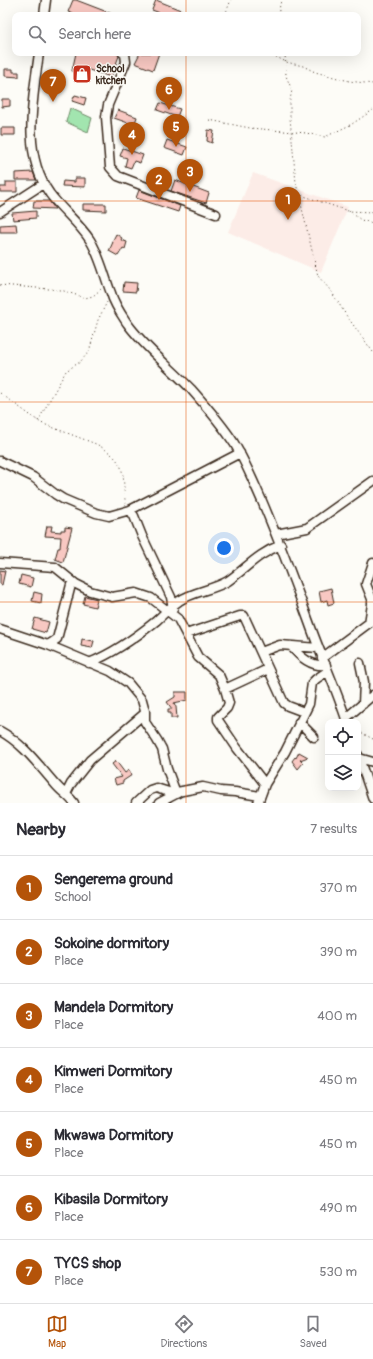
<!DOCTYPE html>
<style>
:root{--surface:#fff;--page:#f7f7f7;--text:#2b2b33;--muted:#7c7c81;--line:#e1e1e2;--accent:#b45309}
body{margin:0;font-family:Pangolin,sans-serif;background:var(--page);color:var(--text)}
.controls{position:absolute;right:12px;bottom:12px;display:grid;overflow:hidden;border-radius:8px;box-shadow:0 4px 16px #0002}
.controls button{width:36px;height:36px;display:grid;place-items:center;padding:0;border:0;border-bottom:1px solid var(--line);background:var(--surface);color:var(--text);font:20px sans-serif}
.you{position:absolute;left:224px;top:548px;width:14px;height:14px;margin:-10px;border:3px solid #fff;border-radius:50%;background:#1a73e8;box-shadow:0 0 0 6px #1a73e833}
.badge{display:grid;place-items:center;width:26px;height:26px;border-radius:50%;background:var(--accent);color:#fff;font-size:13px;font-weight:700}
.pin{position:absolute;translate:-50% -33px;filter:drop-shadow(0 1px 2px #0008)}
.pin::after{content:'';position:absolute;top:21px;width:14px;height:12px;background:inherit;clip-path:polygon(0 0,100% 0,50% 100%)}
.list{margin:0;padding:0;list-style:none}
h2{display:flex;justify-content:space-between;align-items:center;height:52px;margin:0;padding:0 16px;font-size:17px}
h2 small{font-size:13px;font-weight:400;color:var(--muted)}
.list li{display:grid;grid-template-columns:26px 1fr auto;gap:12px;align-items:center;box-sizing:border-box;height:64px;padding:0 16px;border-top:1px solid var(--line)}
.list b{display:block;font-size:15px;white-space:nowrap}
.list p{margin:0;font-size:13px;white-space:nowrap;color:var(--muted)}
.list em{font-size:13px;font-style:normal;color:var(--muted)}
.icon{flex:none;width:22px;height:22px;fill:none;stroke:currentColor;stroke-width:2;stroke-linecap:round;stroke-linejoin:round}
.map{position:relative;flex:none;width:373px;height:803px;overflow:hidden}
.search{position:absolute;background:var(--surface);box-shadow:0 4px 16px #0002;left:12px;right:12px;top:12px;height:44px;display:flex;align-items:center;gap:10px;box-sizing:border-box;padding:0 14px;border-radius:8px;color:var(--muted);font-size:15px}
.sheet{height:500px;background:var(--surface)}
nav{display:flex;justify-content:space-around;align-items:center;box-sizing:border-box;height:56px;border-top:1px solid var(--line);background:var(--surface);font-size:11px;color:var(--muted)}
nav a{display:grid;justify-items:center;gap:2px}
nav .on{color:var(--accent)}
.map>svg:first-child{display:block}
</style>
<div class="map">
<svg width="373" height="803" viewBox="0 0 373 803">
<rect width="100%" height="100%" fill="#fdfcf7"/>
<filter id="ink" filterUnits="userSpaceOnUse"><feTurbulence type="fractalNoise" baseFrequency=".025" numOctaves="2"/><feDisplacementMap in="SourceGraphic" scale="8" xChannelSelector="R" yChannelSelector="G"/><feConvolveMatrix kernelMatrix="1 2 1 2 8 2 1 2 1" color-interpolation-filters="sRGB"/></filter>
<g filter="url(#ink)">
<path fill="#fcece7" d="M253 173 348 207 321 272 228 232Z"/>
<path fill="#a2e5af" stroke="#6e8866" d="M70 108 92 118 88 132 66 122Z"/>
<path fill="#f8c8c2" stroke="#3b2a1e" d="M73 0H76L115 15H77L68 12Z
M156 0 193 15H165L152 10Z
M76 53H114L118 54 119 56 111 77 86 69 85 76 72 71Z
M140 53H159L153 70 135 63Z
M5 69H13V72H19V77L5 76Z
M75 95 86 98 84 105 72 101Z
M2 99H10V106L2 107Z
M160 103 180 109 177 117 157 110Z
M118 110 137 117 134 125 114 118Z
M1 128H15V135H1Z
M208 130 214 131 212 143 207 141Z
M167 140 187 147 184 155 164 148Z
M123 148 143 155 140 163 134 161 131 168 125 166 127 158 120 156Z
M33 172 36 180H15V173Z
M75 178H85V187L62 186 63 181 75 182Z
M175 180 209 193 206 203 171 191Z
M6 182H17V192H0V187H6Z
M139 190 180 206 178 212 136 198Z
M34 201H49L55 209 33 208Z
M83 204H106V211L83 210Z
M36 211V218L13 220 12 213Z
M16 224 17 232H0V225Z
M116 234 122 238 121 240 127 242 125 249 123 248 118 256 109 251 113 242H112Z
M124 282 137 283 136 292 123 291Z
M47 526H52L51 531 61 532V530H65V527L72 528 63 562 55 559 58 548H60L61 537 45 536Z
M0 570 5 571 2 585 0 584Z
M21 575 33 578 31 587 19 584Z
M331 588 334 603 328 605 327 600 321 602 319 591Z
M34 592 42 594 41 603 32 601Z
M85 596 97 599 95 607 83 604Z
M35 618 49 622 46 633 32 629Z
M82 639 94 641 92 648 81 646Z
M175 692H187V700L174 703 176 707 177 718H171V713H168V709H172L167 702 175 697Z
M299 752 308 757 300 760 303 763 298 769 292 761 295 757 296 758Z
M116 761 125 773 129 770 132 775 123 781V783L116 785 114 779 122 777 112 764Z"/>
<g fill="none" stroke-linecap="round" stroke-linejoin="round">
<defs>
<path id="minor" d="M44 15 46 0
M39 53C33 100 21 153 50 194 62 210 79 223 90 240 100 256 104 275 111 293 114 304 121 314 127 323 145 348 170 367 191 389 206 406 221 423 234 443 245 461 253 481 262 501 279 541 294 581 309 622 321 656 336 688 347 722
M123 53 125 54 126 62 108 105 106 117 110 167 118 176 216 214
M0 212 43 184
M0 461 33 477 55 494 63 499 96 513 109 516 130 510 240 453
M130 510 134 516 142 536 171 597 173 609
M276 534 307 528 373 481
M0 563 55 567 76 584 90 591 112 597 136 593 151 598 178 619 198 657 219 675 225 689 229 703 227 708 218 717V720L237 748 265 784
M369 623 372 604V599L366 584 373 563
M0 629 48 645 110 671 128 683 142 700 145 711V722L157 740 162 749 167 769 176 793
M186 634 240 616H244L284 703 288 706 304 712
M48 645 57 639 72 581
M291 646C299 656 311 667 326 665
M261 652 280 645 318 648
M322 658 373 620
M89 663C114 653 135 638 156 621 164 614 171 606 179 601 194 591 213 590 228 581 248 567 257 554 281 545
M360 663 364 682 363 704
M225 689 268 669
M346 718 373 695
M299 722 314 737
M0 731C24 744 39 766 56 785 62 792 69 796 74 803
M358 755 373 799
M359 758 373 762
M66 794 71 784 90 760 144 714
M136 803 150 790 156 788 172 793 203 787 221 791 235 792 260 796
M159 803 178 793
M258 803 265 784 285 752 309 704 312 683 316 679 328 671"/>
</defs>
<use href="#minor" stroke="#3b2a1e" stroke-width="11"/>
<path stroke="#3b2a1e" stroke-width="1" stroke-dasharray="1 3" stroke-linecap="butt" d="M225 15 231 0
M278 15 281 0
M238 53H239
M269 53 286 62 303 66 315 72 349 81 373 84
M285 53 286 76 292 90 290 100V118L296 183 318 276 331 291 346 315 373 352
M209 120 250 128 306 133 325 137 352 124 373 110
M298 194 348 211 373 212
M349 211 361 220 373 223
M0 285 61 290 85 298 93 296 101 289
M0 393 41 423 96 444C106 449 120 459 122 471 125 482 123 493 126 504
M38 421 66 371 80 362 89 352 98 320 107 302
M358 731 373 739"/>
<use href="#minor" stroke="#fdfcf7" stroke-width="8"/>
</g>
</g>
<path fill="none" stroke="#e8590c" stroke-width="1" stroke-opacity="0.55" d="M186 0V15M186 53V803M0 201H373M0 402H373M0 602H373"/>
<defs>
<symbol id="shop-square" viewBox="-11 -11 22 22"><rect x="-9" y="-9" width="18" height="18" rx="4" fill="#c8321e" stroke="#fdfcf7"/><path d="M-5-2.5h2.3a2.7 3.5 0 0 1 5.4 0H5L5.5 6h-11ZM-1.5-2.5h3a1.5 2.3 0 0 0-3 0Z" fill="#fff"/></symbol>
</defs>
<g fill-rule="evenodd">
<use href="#shop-square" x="71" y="63" width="22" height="22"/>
</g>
<g text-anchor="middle" stroke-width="3" stroke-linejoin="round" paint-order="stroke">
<g font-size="10" font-weight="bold" fill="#3b2a1e" stroke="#fdfcf7" text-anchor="start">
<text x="96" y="72">School<tspan x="96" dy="12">kitchen</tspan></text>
</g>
</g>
</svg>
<div class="controls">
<button><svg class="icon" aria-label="locate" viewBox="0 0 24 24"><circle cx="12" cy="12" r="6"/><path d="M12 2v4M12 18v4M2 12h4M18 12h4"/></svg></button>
<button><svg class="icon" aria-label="layers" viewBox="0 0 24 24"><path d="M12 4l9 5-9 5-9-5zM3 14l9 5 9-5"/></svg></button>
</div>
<div class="you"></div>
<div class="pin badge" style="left:288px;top:220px">1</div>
<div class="pin badge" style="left:159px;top:200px">2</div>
<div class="pin badge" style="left:190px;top:192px">3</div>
<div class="pin badge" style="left:132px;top:155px">4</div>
<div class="pin badge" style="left:176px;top:147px">5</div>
<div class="pin badge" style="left:169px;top:110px">6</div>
<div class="pin badge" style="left:53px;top:102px">7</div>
<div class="search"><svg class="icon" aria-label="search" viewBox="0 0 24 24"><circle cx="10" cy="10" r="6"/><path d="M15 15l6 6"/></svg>Search here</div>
</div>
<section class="sheet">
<h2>Nearby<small>7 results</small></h2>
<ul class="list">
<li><span class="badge">1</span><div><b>Sengerema ground</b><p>School</p></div><em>370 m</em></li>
<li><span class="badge">2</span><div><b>Sokoine dormitory</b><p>Place</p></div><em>390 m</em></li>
<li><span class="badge">3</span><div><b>Mandela Dormitory</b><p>Place</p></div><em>400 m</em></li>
<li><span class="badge">4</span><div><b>Kimweri Dormitory</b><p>Place</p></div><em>450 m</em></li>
<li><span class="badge">5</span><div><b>Mkwawa Dormitory</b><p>Place</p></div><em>450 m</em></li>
<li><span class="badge">6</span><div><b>Kibasila Dormitory</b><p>Place</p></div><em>490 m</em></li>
<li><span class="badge">7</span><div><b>TYCS shop</b><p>Place</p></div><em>530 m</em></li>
</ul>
</section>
<nav>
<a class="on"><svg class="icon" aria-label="map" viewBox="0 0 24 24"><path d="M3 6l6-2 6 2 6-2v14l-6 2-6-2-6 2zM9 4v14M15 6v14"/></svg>Map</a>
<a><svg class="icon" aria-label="directions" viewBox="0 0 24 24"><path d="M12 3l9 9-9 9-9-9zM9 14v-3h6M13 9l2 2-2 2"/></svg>Directions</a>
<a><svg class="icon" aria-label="saved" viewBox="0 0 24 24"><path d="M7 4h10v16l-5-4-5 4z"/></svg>Saved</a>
</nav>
